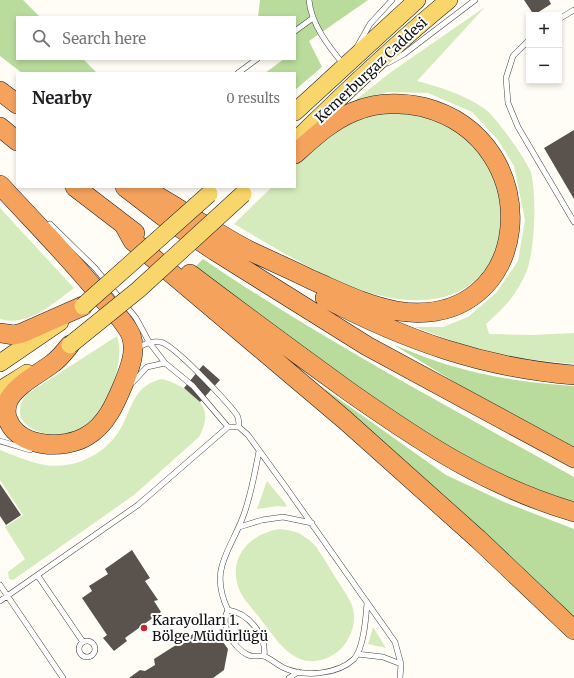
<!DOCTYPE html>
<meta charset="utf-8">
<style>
:root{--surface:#fff;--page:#f6f6f6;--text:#202124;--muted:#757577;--line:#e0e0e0}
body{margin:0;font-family:Merriweather,serif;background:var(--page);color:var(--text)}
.controls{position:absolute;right:12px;top:12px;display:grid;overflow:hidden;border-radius:0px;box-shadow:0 2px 6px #0003}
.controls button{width:36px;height:36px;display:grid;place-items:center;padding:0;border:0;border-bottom:1px solid var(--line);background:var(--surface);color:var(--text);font:20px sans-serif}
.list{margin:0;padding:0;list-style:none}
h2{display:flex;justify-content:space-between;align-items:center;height:52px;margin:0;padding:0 16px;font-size:17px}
h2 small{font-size:13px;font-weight:400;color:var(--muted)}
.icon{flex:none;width:22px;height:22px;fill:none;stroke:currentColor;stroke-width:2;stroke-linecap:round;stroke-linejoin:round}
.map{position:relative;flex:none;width:574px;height:678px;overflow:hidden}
.search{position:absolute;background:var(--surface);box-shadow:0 2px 6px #0003;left:16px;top:16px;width:280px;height:44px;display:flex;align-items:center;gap:10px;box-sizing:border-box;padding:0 14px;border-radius:0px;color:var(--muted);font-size:15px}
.panel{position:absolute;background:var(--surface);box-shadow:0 2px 6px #0003;left:16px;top:72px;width:280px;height:116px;border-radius:0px}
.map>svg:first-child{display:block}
</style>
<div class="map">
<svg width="574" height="678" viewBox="0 0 574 678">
<rect width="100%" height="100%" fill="#fffdf5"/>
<path fill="#d5ebbd" d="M485 7 417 81C440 87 465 95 485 109 495 116 527 160 531 173 537 195 535 255 525 275 514 298 504 308 486 324L489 334 532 335 574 333V364L525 359 466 346 415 327H443L468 317 496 293 518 261 525 220 514 166 498 140 472 112 428 93 388 92 353 102 391 72Z
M374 110C391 112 409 111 425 114 433 116 440 122 447 125 479 142 492 162 500 197 501 205 504 213 504 221 505 232 499 246 494 255 474 294 440 304 398 299 344 292 281 251 234 224L272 187H295V165L317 143 353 117Z
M0 208 74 288C52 304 29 327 0 319Z
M117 336C122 353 118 368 113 384 108 400 97 420 83 429 57 444 0 429 27 394Z
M161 379C175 381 203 397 205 413 206 422 203 429 199 437L134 495 13 580 9 579 8 572 25 559 5 527 23 515 0 480V450C13 455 27 461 40 464 74 472 110 453 124 422 134 401 136 386 161 379Z
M267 481 286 504V507L278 506 257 509Z
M279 529C289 530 297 531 305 537 317 544 323 558 331 570 337 581 346 592 351 603 360 622 348 649 329 657 321 661 310 663 300 659 283 652 273 635 262 621 255 611 243 600 239 589 227 557 250 534 279 529Z
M373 627 386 648 368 644Z"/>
<path fill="#b9dc9c" d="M0 0H23L40 17H17V59H83L97 73H22L0 56Z
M260 0H368L309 41 322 67 295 90V73H265L284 59H295V17H258Z
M203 259C322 340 449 407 574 477V503L530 490 412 428 195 267Z
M394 345C413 352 433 361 452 366 492 378 533 383 574 386V448L471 392Z
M322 387 446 475 504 502 574 529V621Z"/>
<path fill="#5a524d" d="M524 0H549L551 4 534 15Z
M574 130V199L544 148Z
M203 365 220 380 200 402 184 388Z
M0 484 21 515 6 525 0 516Z
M132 550 150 578 145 581 158 600 154 601 161 612 125 638 127 641 114 651 103 638 107 635 82 598 92 591 89 586 108 574 105 569Z
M198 631 218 635 228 649 224 670 213 678H129L140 670 145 671 155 665 154 659Z"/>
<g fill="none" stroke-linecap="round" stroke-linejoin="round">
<defs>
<path id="service" d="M309 0C311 24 329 47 344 65
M559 19 574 10
M295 31 313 18
M529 40 513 56 506 78 508 103 518 127 574 222
M357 47 370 24 392 0
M388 63 404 54 475 0
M238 73 257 59
M50 224 95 268 136 318 149 342 165 363 193 386 228 427
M133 382 147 367 165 363
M239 427 248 435 285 486 395 642 401 664 400 678
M0 441 30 450
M239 527 262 520 283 517 312 523
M38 576 83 642
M0 585 63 678
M0 601 138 505 228 427H239C239 423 239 419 237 415 227 402 174 344 160 342 151 341 143 344 137 349
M228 610C219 625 234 648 248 655 254 658 261 654 266 657 272 660 278 665 284 668 304 677 337 675 354 659 364 648 366 617 367 603
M228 610C208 568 231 551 244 514 251 494 255 473 259 451
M228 610C248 613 267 635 264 656
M79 649a8 8 0 1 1 16 0a8 8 0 1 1-16 0Z
M357 654 383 657 401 664
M289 678 298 672"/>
<path id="primary" d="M295 112 417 0
M295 141C345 92 395 44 449 0
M0 363 60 322
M0 390 27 373"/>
<path id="motorway" d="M0 91 17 104
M0 127 17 141
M0 185C35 223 71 259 103 299 113 310 125 322 131 335 137 352 129 370 123 385 115 404 106 425 87 436 64 450 19 448 8 420 5 414 6 405 9 399 19 383 39 374 53 363 60 358 65 351 70 345
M75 187 135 233
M125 187 164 217 215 251 367 346 574 458
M139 187C161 196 181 211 201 223 217 232 234 243 250 251 271 261 292 270 312 280 340 292 367 306 397 311 535 332 551 140 423 107 400 102 376 102 353 112 331 121 313 138 295 154
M124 225 133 241 345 420 478 539 574 630
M190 274C243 314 297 354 351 393 424 444 487 486 574 512
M325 298C405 340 484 368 574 375
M0 333 14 335 22 333 83 306"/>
</defs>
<use href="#service" stroke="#444" stroke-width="6"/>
<use href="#primary" stroke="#222" stroke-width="18"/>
<use href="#motorway" stroke="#222" stroke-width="20"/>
<use href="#service" stroke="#fff" stroke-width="5"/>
<use href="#primary" stroke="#f9d66b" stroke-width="17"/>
<use href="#motorway" stroke="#f5a25d" stroke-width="19"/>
<defs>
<path id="primary-bridge" d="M83 306 209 194
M70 345 138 290 243 194"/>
</defs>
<use href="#primary-bridge" stroke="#222" stroke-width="18" stroke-linecap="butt"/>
<use href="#primary-bridge" stroke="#f9d66b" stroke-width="17"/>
</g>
<circle fill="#c4262e" stroke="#fff" stroke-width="1.5" cx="144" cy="628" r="4"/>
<g text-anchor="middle" stroke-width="4" stroke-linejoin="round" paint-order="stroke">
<g font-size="14" fill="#111" stroke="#fff">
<text transform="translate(371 70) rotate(-43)" y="5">Kemerburgaz Caddesi</text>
</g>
<g font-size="14" fill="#111" stroke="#fff" text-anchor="start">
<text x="152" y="625">Karayolları 1.<tspan x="152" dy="16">Bölge Müdürlüğü</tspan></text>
</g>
</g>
</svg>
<div class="controls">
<button>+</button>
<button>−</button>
</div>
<div class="search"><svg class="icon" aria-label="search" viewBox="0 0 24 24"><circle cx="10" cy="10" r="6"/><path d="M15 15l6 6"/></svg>Search here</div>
<section class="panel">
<h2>Nearby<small>0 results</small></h2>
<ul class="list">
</ul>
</section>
</div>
